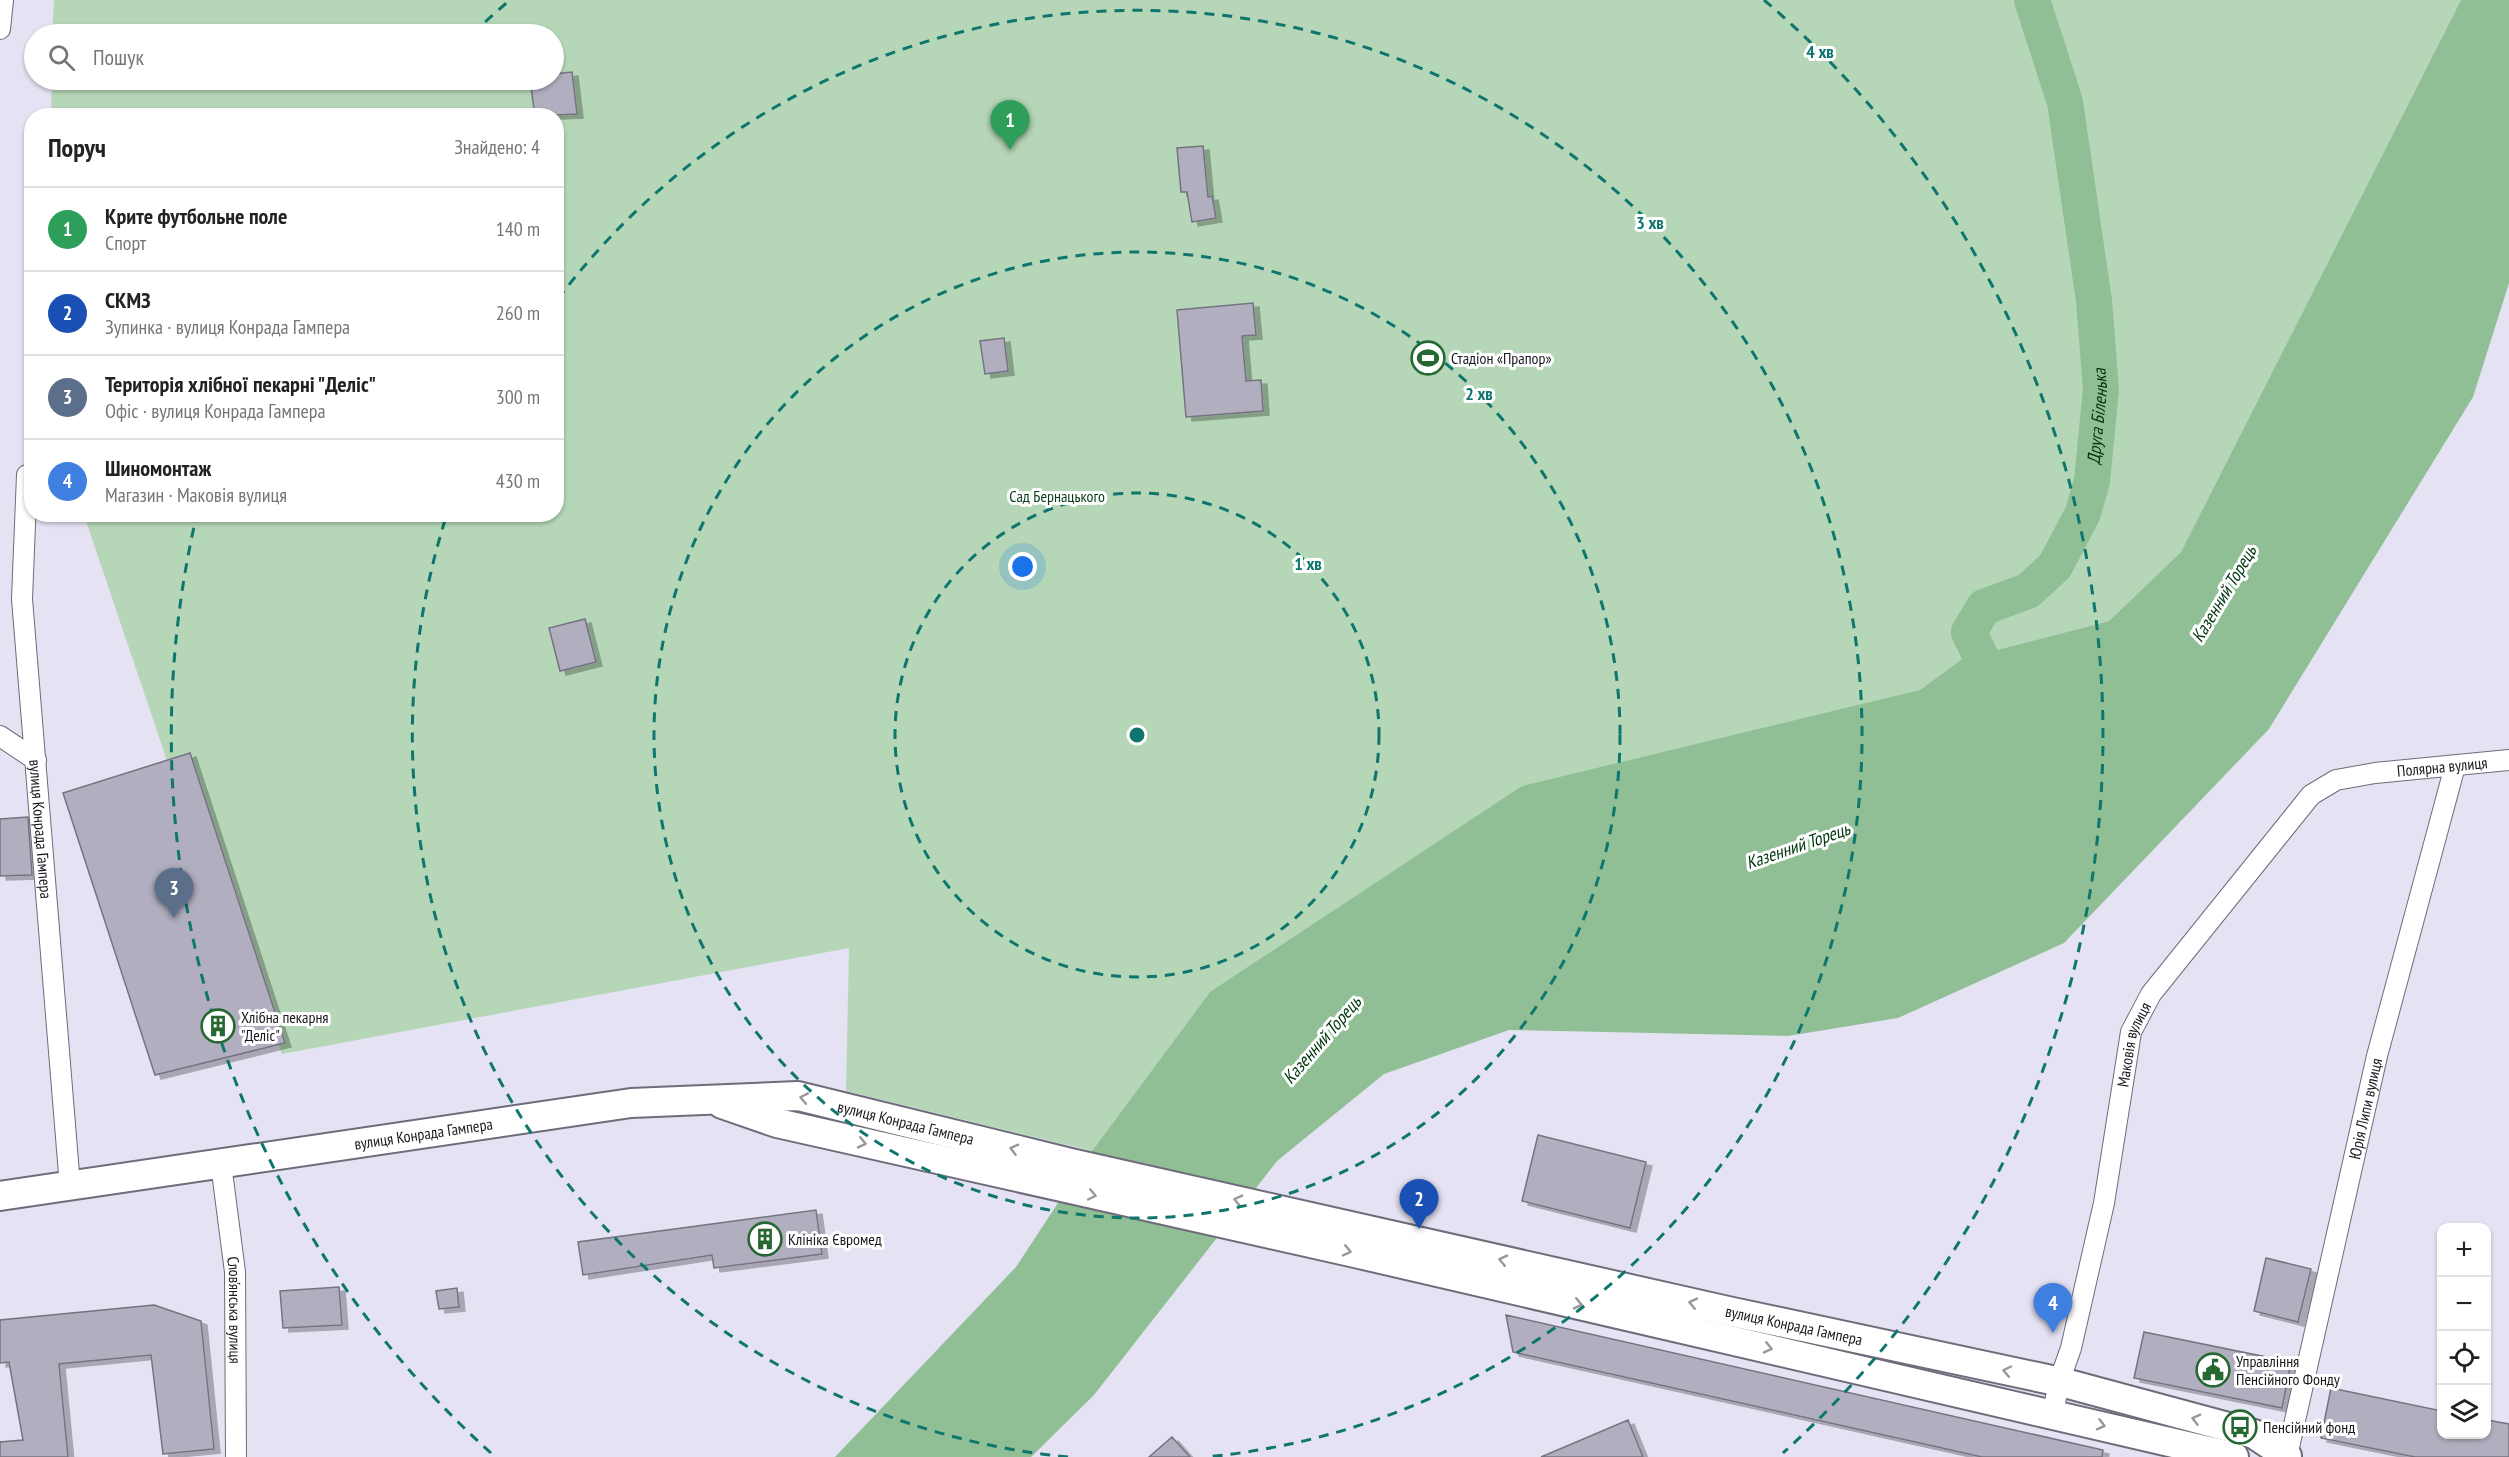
<!DOCTYPE html>
<html lang="uk">
<meta charset="utf-8">
<style>
:root{--surface:#fff;--page:#f6f6f6;--text:#222;--muted:#767676;--line:#e0e0e0;--accent:#266832}
body{margin:0;font-family:"PT Sans Narrow",sans-serif;background:var(--page);color:var(--text)}
.controls{position:absolute;right:18px;bottom:18px;display:grid;overflow:hidden;border-radius:12px;box-shadow:0 2px 4px #0004}
.controls button{width:54px;height:54px;display:grid;place-items:center;padding:0;border:0;border-bottom:2px solid var(--line);background:var(--surface);color:var(--text);font:30px sans-serif}
.you{position:absolute;left:1023px;top:567px;width:21px;height:21px;margin:-15px;border:4px solid #fff;border-radius:50%;background:#1a73e8;box-shadow:0 0 0 9px #1a73e833}
.badge{display:grid;place-items:center;width:39px;height:39px;border-radius:50%;background:var(--accent);color:#fff;font-size:20px;font-weight:700}
.pin{position:absolute;translate:-50% -50px;filter:drop-shadow(0 2px 3px #0008)}
.pin::after{content:'';position:absolute;top:32px;width:21px;height:18px;background:inherit;clip-path:polygon(0 0,100% 0,50% 100%)}
.list{margin:0;padding:0;list-style:none}
h2{display:flex;justify-content:space-between;align-items:center;height:78px;margin:0;padding:0 24px;font-size:26px}
h2 small{font-size:20px;font-weight:400;color:var(--muted)}
.list li{display:grid;grid-template-columns:39px 1fr auto;gap:18px;align-items:center;box-sizing:border-box;height:84px;padding:0 24px;border-top:2px solid var(--line)}
.list b{display:block;font-size:22px;white-space:nowrap}
.list p{margin:0;font-size:20px;white-space:nowrap;color:var(--muted)}
.list em{font-size:20px;font-style:normal;color:var(--muted)}
.icon{flex:none;width:33px;height:33px;fill:none;stroke:currentColor;stroke-width:2;stroke-linecap:round;stroke-linejoin:round}
.map{position:relative;flex:none;width:2509px;height:1457px;overflow:hidden}
.search{position:absolute;background:var(--surface);box-shadow:0 2px 4px #0004;left:24px;top:24px;width:540px;height:66px;display:flex;align-items:center;gap:15px;box-sizing:border-box;padding:0 21px;border-radius:33px;color:var(--muted);font-size:22px}
.panel{position:absolute;background:var(--surface);box-shadow:0 2px 4px #0004;left:24px;top:108px;width:540px;height:414px;border-radius:24px}
.map>svg:first-child{display:block}
</style>
<div class="map">
<svg width="2509" height="1457" viewBox="0 0 2509 1457">
<defs>
<filter id="shadow"><feDropShadow dx="6" dy="4" stdDeviation="0" flood-color="#0004"/></filter>
</defs>
<rect width="100%" height="100%" fill="#e4e2f3"/>
<path fill="#b5d7b7" d="M54 0H2461L2181 552 2109 621 1962 659 1920 690 1210 992 1092 1151 846 1091 849 948 282 1054 183 808 84 515 556 514V116H51L52 80H554V34H52Z"/>
<path fill="#90bf95" d="M2461 0H2509V283L2473 397 2269 729 2064 943 1898 1018 1788 1036 1509 1030 1384 1074 1277 1161 1094 1395 1031 1457H835L1016 1267 1092 1151 1210 992 1522 786 1920 690 1962 659 2109 621 2181 552Z"/>
<g fill="none" stroke-linecap="round" stroke-linejoin="round">
<path stroke="#90bf95" stroke-width="36" id="s1" d="M2001 700 1969 632 1984 607 2028 591 2055 566 2083 513 2092 481 2101 389 2094 301 2065 102 2032 0"/>
</g>
<path fill="#b1afbf" stroke="#757382" stroke-width="1.5" filter="url(#shadow)" d="M572 72 577 114 535 116 530 80H554V74Z
M1203 146 1208 197 1212 196 1216 218 1192 222 1187 192H1181L1177 148Z
M1253 303 1256 335 1242 336 1246 381 1261 380 1263 411 1186 417 1177 310Z
M1004 338 1008 371 985 374 980 341Z
M585 619 596 662 560 671 549 628Z
M190 753 285 1043 155 1075 63 793Z
M28 817 32 875 0 876V819Z
M1538 1135 1646 1162 1630 1228 1522 1201Z
M816 1210 822 1254 714 1268 712 1255 583 1275 578 1242Z
M2266 1258 2311 1269 2298 1322 2254 1311Z
M339 1287 342 1325 283 1328 280 1291Z
M457 1288 459 1307 439 1309 436 1291Z
M154 1305 201 1321 214 1449 163 1454 151 1355 59 1364 68 1457H0V1442L23 1440 9 1362 0 1363V1320Z
M1506 1315 2103 1450 2102 1457H1982L1513 1352Z
M2144 1332 2291 1362 2282 1408 2134 1378Z
M2331 1388 2442 1411V1434H2487V1420L2509 1424V1457H2415L2321 1438Z
M1628 1420 1643 1457H1541Z
M1172 1437 1190 1457H1149Z"/>
<g fill="none" stroke-linecap="round" stroke-linejoin="round">
<defs>
<g id="minor">
<path d="M0 29 3 0"/>
<path id="s2" d="M32 474 27 475 22 599 70 1186"/>
<path d="M0 736 36 760"/>
<path id="s3" d="M221 1164 235 1272 236 1457"/>
<path id="s4" d="M2053 1413 2059 1382 2071 1348 2104 1203 2131 1032 2151 994 2311 795 2336 780 2375 773 2509 760"/>
<path id="s5" d="M2287 1456 2377 1056 2455 766"/>
</g>
<g id="secondary">
<path d="M722 1104 777 1123 1355 1253 2234 1457"/>
<path id="s6" d="M0 1196 631 1103 798 1096 1071 1163 1728 1311 2061 1382 2254 1434 2287 1456"/>
</g>
</defs>
<use href="#minor" stroke="#6e6c7b" stroke-width="22"/>
<use href="#secondary" stroke="#6e6c7b" stroke-width="32"/>
<use href="#minor" stroke="#fff" stroke-width="20"/>
<use href="#secondary" stroke="#fff" stroke-width="28"/>
</g>
<defs><path id="oneway-chevron" d="M-2-3.5L2.5 0L-2 3.5" fill="none" stroke-width="1.6" stroke-linecap="round" stroke-linejoin="round" transform="scale(1.5)"/></defs>
<g stroke="#98979a">
<use href="#oneway-chevron" transform="translate(804 1098) rotate(-169)"/>
<use href="#oneway-chevron" transform="translate(862 1143) rotate(13)"/>
<use href="#oneway-chevron" transform="translate(1014 1149) rotate(-166)"/>
<use href="#oneway-chevron" transform="translate(1092 1195) rotate(12)"/>
<use href="#oneway-chevron" transform="translate(1238 1200) rotate(-167)"/>
<use href="#oneway-chevron" transform="translate(1347 1251) rotate(13)"/>
<use href="#oneway-chevron" transform="translate(1503 1260) rotate(-167)"/>
<use href="#oneway-chevron" transform="translate(1693 1303) rotate(-167)"/>
<use href="#oneway-chevron" transform="translate(1578 1304) rotate(13)"/>
<use href="#oneway-chevron" transform="translate(1768 1348) rotate(13)"/>
<use href="#oneway-chevron" transform="translate(2007 1371) rotate(-168)"/>
<use href="#oneway-chevron" transform="translate(2196 1419) rotate(-165)"/>
<use href="#oneway-chevron" transform="translate(2101 1425) rotate(14)"/>
</g>
<g fill="none" stroke="#0f766e" stroke-width="3" stroke-dasharray="10 8">
<circle cx="1137" cy="735" r="242"/>
<circle cx="1137" cy="735" r="483"/>
<path d="M1068 1457A725 725 0 0 1 446 517M558 299A725 725 0 1 1 1206 1457"/>
<path d="M491 1453A966 966 0 0 1 196 518M472 34A966 966 0 0 1 510 0M1764 0A966 966 0 0 1 1783 1453"/>
</g>
<defs>
<symbol id="stadium-ring" viewBox="-11 -11 22 22"><circle r="9.5" fill="#fff" stroke="#266832" stroke-width="1.5"/><path d="M0-5a6.5 5 0 1 0 0 10a6.5 5 0 1 0 0-10ZM-3.5-1.8h7v3.6h-7Z" fill="#266832"/></symbol>
<symbol id="building-ring" viewBox="-11 -11 22 22"><circle r="9.5" fill="#fff" stroke="#266832" stroke-width="1.5"/><path d="M-4-6H4V6H1V3H-1V6H-4ZM-2.5-4.3h1.7v1.8h-1.7ZM.8-4.3h1.7v1.8H.8ZM-2.5-1h1.7V.8h-1.7ZM.8-1h1.7V.8H.8Z" fill="#266832"/></symbol>
<symbol id="civic-ring" viewBox="-11 -11 22 22"><circle r="9.5" fill="#fff" stroke="#266832" stroke-width="1.5"/><path d="M-.6-6.5H3V-4.5H.6V-3L4-1V1h2V6H-6V1h2V-1L-.6-3ZM-1.2 2.5V6h2.4V2.5Z" fill="#266832"/></symbol>
<symbol id="bus-ring" viewBox="-11 -11 22 22"><circle r="9.5" fill="#fff" stroke="#266832" stroke-width="1.5"/><path d="M-5-6H5V4H4V6H2V4H-2V6H-4V4H-5ZM-3.5-4V0h7V-4ZM-3.5 1.2v1.5H-2V1.2ZM2 1.2v1.5H3.5V1.2Z" fill="#266832"/></symbol>
</defs>
<g fill-rule="evenodd">
<use href="#stadium-ring" x="1409" y="339" width="38" height="38"/>
<use href="#building-ring" x="199" y="1007" width="38" height="38"/>
<use href="#building-ring" x="746" y="1220" width="38" height="38"/>
<use href="#civic-ring" x="2194" y="1351" width="38" height="38"/>
<use href="#bus-ring" x="2221" y="1408" width="38" height="38"/>
</g>
<g text-anchor="middle" stroke-width="6" stroke-linejoin="round" paint-order="stroke">
<g font-size="16" fill="#19181e" stroke="#fff" text-anchor="start">
<text x="1451" y="364">Стадіон «Прапор»</text>
<text x="241" y="1023">Хлібна пекарня<tspan x="241" dy="18">"Деліс"</tspan></text>
<text x="788" y="1245">Клініка Євромед</text>
<text x="2236" y="1367">Управління<tspan x="2236" dy="18">Пенсійного Фонду</tspan></text>
<text x="2263" y="1433">Пенсійний фонд</text>
</g>
<g font-size="16" fill="#073c15" stroke="#fff">
<text x="1057" y="502">Сад Бернацького</text>
</g>
<g font-size="16" fill="#19181e" stroke="#fff">
<text dy="6" stroke="none"><textPath href="#s4" startOffset="824">Полярна вулиця</textPath></text>
<text dy="6" stroke="none"><textPath href="#s2" startOffset="360">вулиця Конрада Гампера</textPath></text>
<text dy="6" stroke="none"><textPath href="#s4" startOffset="378">Маковія вулиця</textPath></text>
<text dy="6" stroke="none"><textPath href="#s5" startOffset="356">Юрія Липи вулиця</textPath></text>
<text dy="6" stroke="none"><textPath href="#s6" startOffset="916">вулиця Конрада Гампера</textPath></text>
<text dy="6" stroke="none"><textPath href="#s6" startOffset="428">вулиця Конрада Гампера</textPath></text>
<text dy="6" stroke="none"><textPath href="#s3" startOffset="147">Слов’янська вулиця</textPath></text>
<text dy="6" stroke="none"><textPath href="#s6" startOffset="1827">вулиця Конрада Гампера</textPath></text>
</g>
<g font-size="18" font-style="italic" fill="#00350d" stroke="#fff">
<text dy="6" stroke="none"><textPath href="#s1" startOffset="346">Друга Біленька</textPath></text>
<text transform="translate(2224 594) rotate(-59)" y="6">Казенний Торець</text>
<text transform="translate(1798 846) rotate(-19)" y="6">Казенний Торець</text>
<text transform="translate(1322 1040) rotate(-49)" y="6">Казенний Торець</text>
</g>
</g>
<circle cx="1137" cy="735" r="9" fill="#0f766e" stroke="#fff" stroke-width="3"/>
<g font-size="18" text-anchor="middle" font-weight="bold" fill="#0f766e" stroke="#fff" stroke-width="6" stroke-linejoin="round" paint-order="stroke">
<text x="1820" y="58">4 хв</text>
<text x="1650" y="229">3 хв</text>
<text x="1479" y="400">2 хв</text>
<text x="1308" y="570">1 хв</text>
</g>
</svg>
<div class="controls">
<button>+</button>
<button>−</button>
<button><svg class="icon" aria-label="locate" viewBox="0 0 24 24"><circle cx="12" cy="12" r="6"/><path d="M12 2v4M12 18v4M2 12h4M18 12h4"/></svg></button>
<button><svg class="icon" aria-label="layers" viewBox="0 0 24 24"><path d="M12 4l9 5-9 5-9-5zM3 14l9 5 9-5"/></svg></button>
</div>
<div class="you"></div>
<div class="pin badge" style="left:1010px;top:150px;background:#2e9e5b">1</div>
<div class="pin badge" style="left:1419px;top:1229px;background:#1a4fb4">2</div>
<div class="pin badge" style="left:174px;top:918px;background:#5c6f8a">3</div>
<div class="pin badge" style="left:2053px;top:1333px;background:#3f7fe0">4</div>
<div class="search"><svg class="icon" aria-label="search" viewBox="0 0 24 24"><circle cx="10" cy="10" r="6"/><path d="M15 15l6 6"/></svg>Пошук</div>
<section class="panel">
<h2>Поруч<small>Знайдено: 4</small></h2>
<ul class="list">
<li><span class="badge" style="background:#2e9e5b">1</span><div><b>Крите футбольне поле</b><p>Спорт</p></div><em>140 m</em></li>
<li><span class="badge" style="background:#1a4fb4">2</span><div><b>СКМЗ</b><p>Зупинка · вулиця Конрада Гампера</p></div><em>260 m</em></li>
<li><span class="badge" style="background:#5c6f8a">3</span><div><b>Територія хлібної пекарні &quot;Деліс&quot;</b><p>Офіс · вулиця Конрада Гампера</p></div><em>300 m</em></li>
<li><span class="badge" style="background:#3f7fe0">4</span><div><b>Шиномонтаж</b><p>Магазин · Маковія вулиця</p></div><em>430 m</em></li>
</ul>
</section>
</div>
